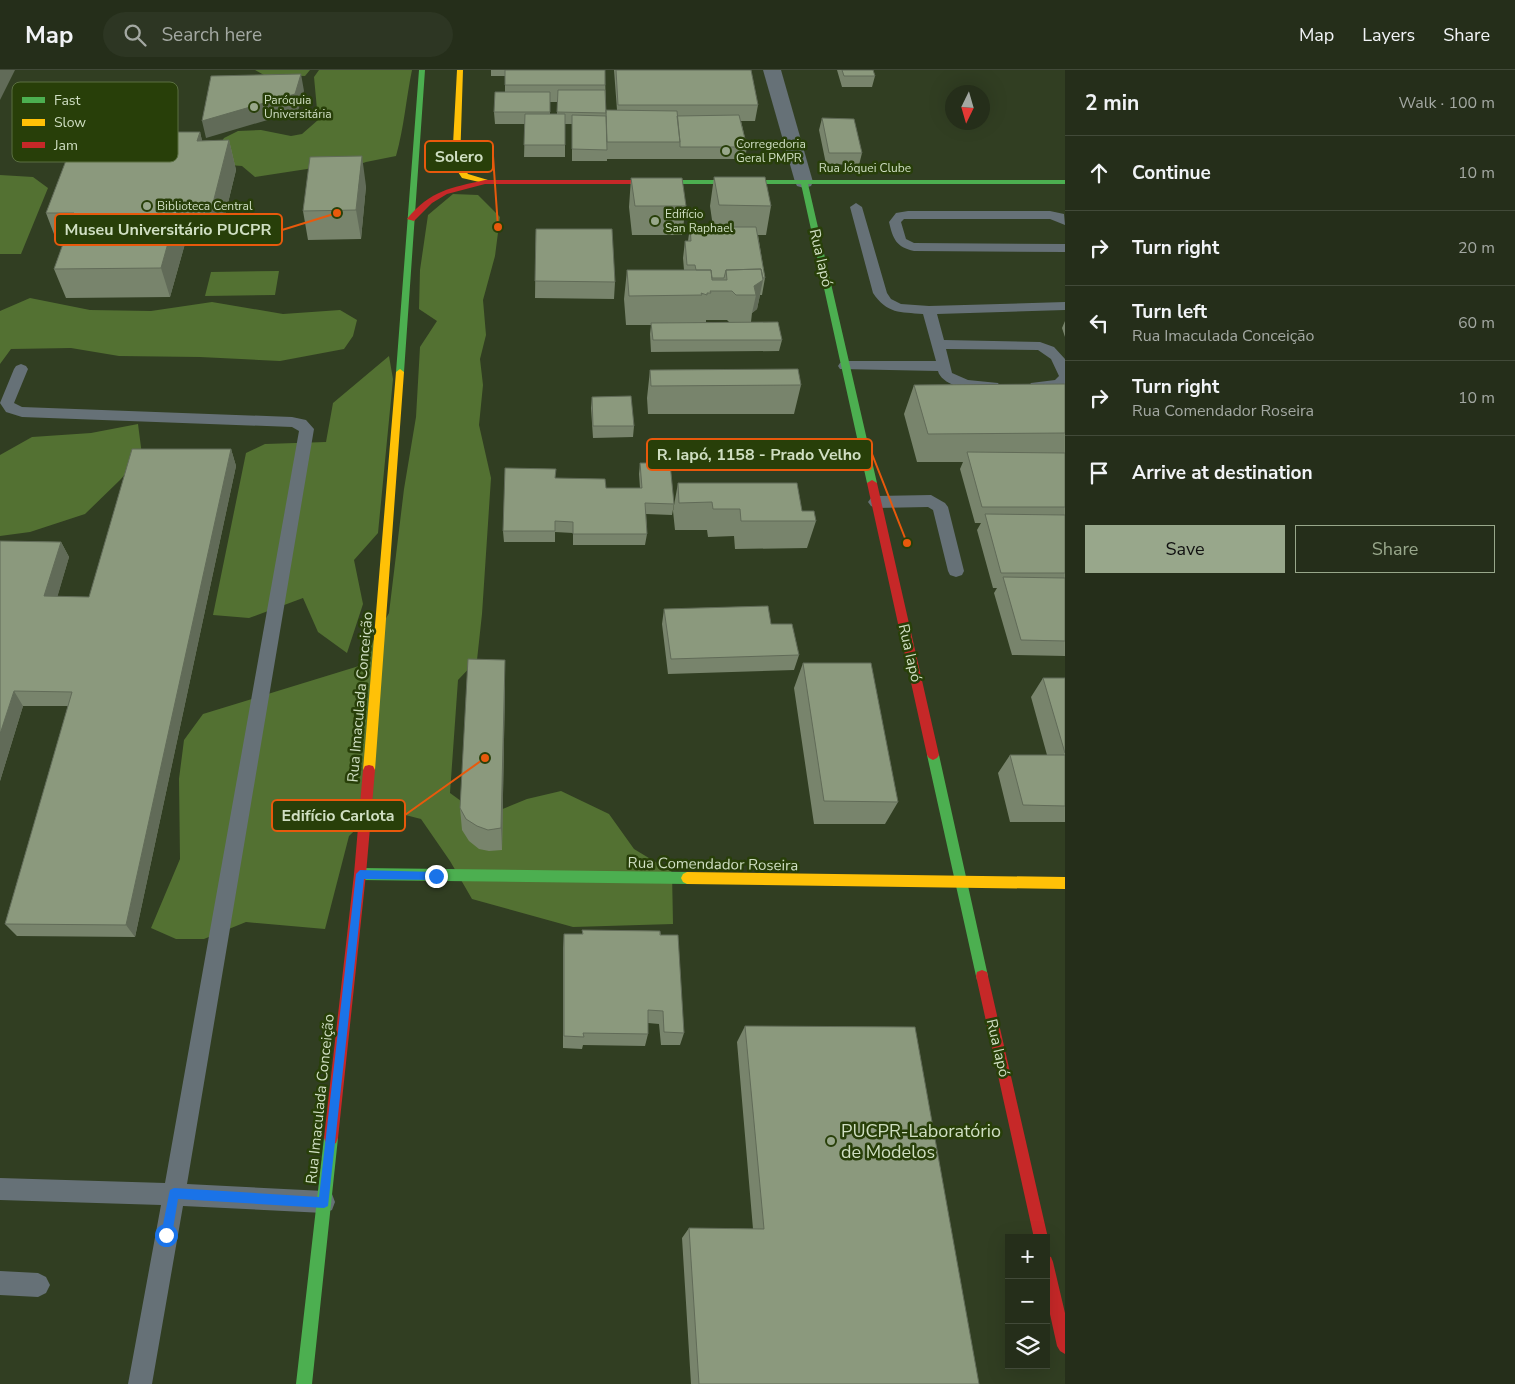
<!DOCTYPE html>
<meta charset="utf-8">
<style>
:root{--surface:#252e1a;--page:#2d3623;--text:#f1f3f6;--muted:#a3a8a2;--line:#424a39;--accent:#98a78b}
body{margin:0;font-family:"Nunito Sans",sans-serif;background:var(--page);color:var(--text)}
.controls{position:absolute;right:15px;bottom:15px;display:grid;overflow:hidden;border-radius:0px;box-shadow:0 5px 20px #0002}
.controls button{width:45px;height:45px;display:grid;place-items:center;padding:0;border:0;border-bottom:1px solid var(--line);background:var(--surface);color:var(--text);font:25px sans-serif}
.compass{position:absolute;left:945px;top:15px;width:45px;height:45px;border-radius:50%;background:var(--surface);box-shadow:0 5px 20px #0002;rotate:185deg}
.stop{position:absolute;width:15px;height:15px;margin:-11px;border:4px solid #1a73e8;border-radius:50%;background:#fff}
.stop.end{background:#1a73e8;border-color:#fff;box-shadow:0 1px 5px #0008}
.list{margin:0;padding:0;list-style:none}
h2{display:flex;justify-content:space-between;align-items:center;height:65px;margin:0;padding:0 20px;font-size:21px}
h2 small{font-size:16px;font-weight:400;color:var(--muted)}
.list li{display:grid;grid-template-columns:32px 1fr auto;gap:15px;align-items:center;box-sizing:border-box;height:75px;padding:0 20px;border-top:1px solid var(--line)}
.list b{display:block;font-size:19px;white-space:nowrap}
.list p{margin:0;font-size:16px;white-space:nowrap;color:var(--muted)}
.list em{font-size:16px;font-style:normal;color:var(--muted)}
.actions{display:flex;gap:10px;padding:15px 20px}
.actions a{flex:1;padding:11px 0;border:1px solid var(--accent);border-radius:0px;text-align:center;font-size:18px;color:var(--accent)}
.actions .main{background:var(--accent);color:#111}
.icon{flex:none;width:28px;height:28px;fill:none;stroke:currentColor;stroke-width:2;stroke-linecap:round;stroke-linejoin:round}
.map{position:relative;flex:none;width:1065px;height:1314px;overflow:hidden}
header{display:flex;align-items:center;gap:30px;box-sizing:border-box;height:70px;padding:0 25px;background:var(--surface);border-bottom:1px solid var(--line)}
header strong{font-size:24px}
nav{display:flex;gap:28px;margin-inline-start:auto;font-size:18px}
.search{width:350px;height:45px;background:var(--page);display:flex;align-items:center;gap:12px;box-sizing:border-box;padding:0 18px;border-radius:28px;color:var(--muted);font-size:19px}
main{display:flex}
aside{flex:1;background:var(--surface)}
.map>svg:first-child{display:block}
</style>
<header>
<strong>Map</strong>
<div class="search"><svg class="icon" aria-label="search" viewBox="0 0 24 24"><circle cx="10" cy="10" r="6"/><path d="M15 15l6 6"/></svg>Search here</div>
<nav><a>Map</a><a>Layers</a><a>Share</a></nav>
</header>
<main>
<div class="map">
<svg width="1065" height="1314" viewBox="0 0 1065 1314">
<rect width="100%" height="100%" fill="#313e22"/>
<path fill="#537132" d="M255 0H310L305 6 264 5Z
M319 0H412C406 29 404 58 396 86L366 92 340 101 320 97 255 107 242 96 215 94 219 76 224 68 238 61 261 60 291 66 302 64 318 50 314 7Z
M0 105 33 107 48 118 21 184H0Z
M453 124 478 125 500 147 495 186 483 230 486 265 480 289 483 315 479 355 491 408 482 544 477 590 458 610 450 723 483 747 527 729 561 721 609 744 634 779 672 802 673 854 573 857 472 829 450 791 421 749 378 738 349 766 325 859 246 852 204 869H176L151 858 180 789 179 709 184 670 203 644 359 596 389 543 404 419 416 347 420 277 437 251 419 239 420 200 428 145Z
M279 201 275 225 205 226 211 202Z
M30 228 90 240 151 241 212 232 283 244 340 240 357 250 353 266 344 279 280 291 200 287 119 286 71 278 11 279 0 294V241Z
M389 286 393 309 378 463 354 490 363 534 347 583 318 562 303 528 249 548 213 545 246 383 265 374 326 372 333 333Z
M138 354 142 385 120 410 85 444 30 462 0 466V385L32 367 91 363Z"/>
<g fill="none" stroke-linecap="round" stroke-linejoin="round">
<path fill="#667177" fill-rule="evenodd" d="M856 133 862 137 887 223 891 229 901 234 929 236 1065 232V240L937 244 944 270 1040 272 1054 277 1065 289V317L1059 320 1031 319 1029 316 1031 313 1055 310 1059 306 1051 289 1038 280 946 279 952 303 968 310 998 313 1000 316 998 319C983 324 942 318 938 301L840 299 838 296 840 293 845 291H936L923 244C900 242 887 244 873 223L850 137Z
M908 141H1050L1064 144 1065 155 1050 149H904L901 152 906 169 914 173 1065 174V182L914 181C896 177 893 169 889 152L896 143Z
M21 294 26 296 28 299 14 333 22 337 292 347 306 350 314 359 187 1114 324 1121 332 1124 335 1132 332 1140 324 1143 183 1136 152 1314H128L161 1135 0 1130V1108L165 1113 299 361 292 357 22 347 6 342 0 333 14 299 16 296Z
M931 425 945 433 948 437 964 501 962 505 956 507 950 505 948 501 933 440 928 437 876 438 871 436 868 432 871 428 876 426Z
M0 1201 38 1203 46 1207 50 1215 46 1223 38 1227 0 1225Z"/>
<path fill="#667177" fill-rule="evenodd" d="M763 0H781L813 112 811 116 804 118 797 116 795 112Z"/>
<path fill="#4caf50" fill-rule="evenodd" d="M419 0H425L404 302 400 305 396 302Z
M651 110H1065V114H808L877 413 872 416 867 413 801 114H654L650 112Z
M933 680 937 682 939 685 988 906 987 910 982 912 977 910 976 906 927 685 929 682Z
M360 798 687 802 691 804 693 808 691 812 687 814 360 810 356 808 354 804 356 800Z
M331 1061 336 1063 338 1068 312 1314H296L324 1068 326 1063Z"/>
<path fill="#ffc107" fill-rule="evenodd" d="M457 0H463L460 93 468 104 488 110V114L462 108 452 93Z
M400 299 404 302 375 700 373 704 369 705 365 704 363 700 396 302Z
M687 802 1065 807V819L687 814 683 812 681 808 683 804Z"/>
<path fill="#c62828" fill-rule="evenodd" d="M485 110H654L658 112 654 114H485L447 124 432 133 414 151 407 149C431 120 450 118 485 110Z
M872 410 877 413 939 685 937 688 933 690 929 688 927 685 867 413Z
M369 695 373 696 375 700 366 804 338 1068 336 1073 331 1075 326 1073 324 1068 354 804 363 700 365 696Z
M982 900 987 902 988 906 1048 1168 1046 1173V1168H1034L976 906 977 902Z
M1046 1185 1051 1187 1053 1192 1065 1243V1284L1060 1281 1057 1276 1046 1226Z"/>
</g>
<path fill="#78846c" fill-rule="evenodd" d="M491 0H605L606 46V40H617L614 0H751L758 35 755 51H741L747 77 745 89H607V91H572V54H565V87H524L525 54H495L494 42 505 22V6H491ZM550 32H557V44H550Z
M837 0H873L875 6 872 17H842Z
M822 48 862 83 859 95 826 94 819 60Z
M200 62 202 71 229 70 236 100 219 170H186L170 227 66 228 54 199 64 172H57L46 143 100 72Z
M714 107 771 136 766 165H758L765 208 762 225H760L757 239 752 243 751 252 782 270 779 281 651 282 650 264 651 255H626L624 229 627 200H684L683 188 685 171H688L690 157H713L710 136ZM706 250H727L729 252H703H706Z
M631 108 686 136 682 165H632L629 137Z
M366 116 361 169 308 170 303 141Z
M536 159 615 212 614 229 535 228Z
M1065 251V267L1062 258Z
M650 300 801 315 794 344H648L647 328Z
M1065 314V586L1012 585 994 523 997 518H993L977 460 981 453H975L960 399 963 392H917L904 344 914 315Z
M592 327 634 356 633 367 593 368 591 338Z
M231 379 236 396 135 867 17 866 5 854 68 636H23L0 711V471L61 472 69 487 57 527H89Z
M640 393 674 434 672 445 646 444 647 464 645 475H573V463L555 462V472H504L503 461 555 408 606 418H640L639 404Z
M678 413 802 441 816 451 807 478 735 479 734 466 708 467 707 460H675L673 441Z
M664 539 771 554 799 585 794 600 668 604 662 554Z
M803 593 898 732 885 754H814L794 618Z
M1043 608H1065V752H1010L998 703 1010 685H1047L1031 627Z
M505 615 502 780 489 781 479 779 469 771 462 760 460 738Z
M582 860 660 861 684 963 680 975H661L659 954 648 953V964L645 976 583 975 582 979 563 978V878L564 864H582Z
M745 956 979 1314H691L682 1168 689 1158 753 1159 737 972Z"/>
<path fill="#616b58" d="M0 0H15L0 30Z
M301 4 304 21 298 41 206 68 202 51Z
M200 62 207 91 197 71Z
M229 70 236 100 219 170 211 141Z
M362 86 366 116 361 169 356 140Z
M177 141 186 170 170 227 161 198Z
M763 210 757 239 752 243 756 225 754 216Z
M231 379 236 396 135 867 126 855Z
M61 472 69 487 53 542 44 526Z
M505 590V615L502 780 501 758Z
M14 621 23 636 0 711V664Z"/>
<path fill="#8b997d" stroke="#616b58" d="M505 0H605V15H505Z
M616 0H751L758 35H618Z
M842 0H873L875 6H844Z
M301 4 295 24 202 51 211 6Z
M558 20H605L606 43 557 42Z
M495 22H550V42H494Z
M606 40 677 41 680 72H607Z
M525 44H565V75H524Z
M572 45 606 46 607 80 572 79Z
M739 45 747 77H680V72L677 46Z
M822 48 854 49 862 83H829Z
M104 62H200L197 71 229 70 211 141H177L161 198 54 199 74 143H46L73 72H100Z
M362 86 356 140 303 141 310 87Z
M714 107H765L771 136 719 135Z
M631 108H682L686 136H635Z
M690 157H756L765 208H763L761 199 726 200 724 208H712L711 200H696L695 195H687L685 171H691Z
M536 159H612L615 212 535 211Z
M761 199 763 210 754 216 756 225H736L732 221H710L711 223H707V225L701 223 702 225 629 226 627 200H711L712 210H727L726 200Z
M778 252 782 270H653L651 253Z
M798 299 801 315 651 316 650 300Z
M1065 314V363L928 364 914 315Z
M631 326 634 356H593L592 327Z
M132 379H231L126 855 5 854 72 622 14 621 0 664V471L61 472 44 526 89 527Z
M967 382 1065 383V437H982Z
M640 393H670L674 434 645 433 647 464H573V452L555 451V461H503L505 398 556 399 555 408 605 409 606 418H642Z
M678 413H797L802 441H814L816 451H741L740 439H713L712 432 679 433Z
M985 444 1065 445V503H1001Z
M1003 507 1065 508V571L1021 570Z
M768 536 771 554H792L799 585 671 589 664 539Z
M468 589 505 590 501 758 488 760 477 756 466 749 460 738Z
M803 593H871L898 732 824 731Z
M1043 608H1065V683Z
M1010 685H1065V736L1023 735Z
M582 860 660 861V865H678L684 963 664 962 663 941 648 940V964L583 963 584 967 564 966V864H583Z
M745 956 915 957 979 1314H699L689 1158 764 1159Z"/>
<path fill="#1a73e8" d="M360 800 436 802 440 806 436 810 364 809 328 1136 324 1138 178 1129 172 1165 170 1169 166 1170 163 1169 161 1165 169 1124 170 1120 174 1118 319 1127 356 804Z"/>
<g fill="#98a78b" stroke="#283f09" stroke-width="2">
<circle cx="254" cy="37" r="5"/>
<circle cx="726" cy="81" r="5"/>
<circle cx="147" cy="136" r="5"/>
<circle cx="655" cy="151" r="5"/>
<circle cx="831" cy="1071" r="5"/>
</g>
<g text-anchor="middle" stroke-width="5" stroke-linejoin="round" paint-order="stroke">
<g font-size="12" fill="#d0dfc3" stroke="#283f09" text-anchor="start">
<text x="264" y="34">Paróquia<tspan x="264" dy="14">Universitária</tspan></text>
<text x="736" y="78">Corregedoria<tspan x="736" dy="14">Geral PMPR</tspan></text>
<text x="157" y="140">Biblioteca Central</text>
<text x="665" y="148">Edifício<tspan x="665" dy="14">San Raphael</tspan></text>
</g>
<g font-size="12" fill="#d0dfc3" stroke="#283f09">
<text x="865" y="102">Rua Jóquei Clube</text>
</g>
<g font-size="15" fill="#d0dfc3" stroke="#283f09">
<text transform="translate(821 188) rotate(77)" y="5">Rua Iapó</text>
<text transform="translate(910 583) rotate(77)" y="5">Rua Iapó</text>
<text transform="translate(360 627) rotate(-85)" y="5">Rua Imaculada Conceição</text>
<text transform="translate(713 794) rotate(1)" y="5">Rua Comendador Roseira</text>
<text transform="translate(998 978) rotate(77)" y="5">Rua Iapó</text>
<text transform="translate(320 1029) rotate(-84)" y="5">Rua Imaculada Conceição</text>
</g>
<g font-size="18" fill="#d0dfc3" stroke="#283f09" text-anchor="start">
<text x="841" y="1067">PUCPR-Laboratório<tspan x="841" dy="21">de Modelos</tspan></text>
</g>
</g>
<rect x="12" y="12" width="166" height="80" rx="8" fill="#283f09" stroke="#5a6f41" stroke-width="1"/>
<rect x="22" y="27" width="23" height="6" fill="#4caf50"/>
<rect x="22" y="49" width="23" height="7" fill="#ffc107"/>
<rect x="22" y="72" width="23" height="6" fill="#c62828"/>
<g font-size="14" fill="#d0dfc3">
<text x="54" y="35">Fast</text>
<text x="54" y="57">Slow</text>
<text x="54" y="80">Jam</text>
</g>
<path fill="none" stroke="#e8590c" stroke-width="2" d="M498 157L493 86M337 143L282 160M907 473L872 384M485 688L405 745"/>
<g fill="#e8590c" stroke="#283f09" stroke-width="2">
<circle cx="498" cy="157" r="5"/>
<circle cx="337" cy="143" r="5"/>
<circle cx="907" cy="473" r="5"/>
<circle cx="485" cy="688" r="5"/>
</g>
<g fill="#283f09" stroke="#e8590c" stroke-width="2">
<rect x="425" y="71" width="68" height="31" rx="5"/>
<rect x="55" y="144" width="227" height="31" rx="5"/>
<rect x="647" y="369" width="225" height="31" rx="5"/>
<rect x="272" y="730" width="133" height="31" rx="5"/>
</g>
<g font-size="16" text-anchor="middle" font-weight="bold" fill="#d0dfc3">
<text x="459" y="92">Solero</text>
<text x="168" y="165">Museu Universitário PUCPR</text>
<text x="759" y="390">R. Iapó, 1158 - Prado Velho</text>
<text x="338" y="751">Edifício Carlota</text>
</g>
</svg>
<div class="controls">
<button>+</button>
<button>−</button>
<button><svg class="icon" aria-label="layers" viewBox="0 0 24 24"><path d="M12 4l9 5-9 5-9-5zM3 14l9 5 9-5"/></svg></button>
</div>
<svg class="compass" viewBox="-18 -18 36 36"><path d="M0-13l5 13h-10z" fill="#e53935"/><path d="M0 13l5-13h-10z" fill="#a3a8a2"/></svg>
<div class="stop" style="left:166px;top:1165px"></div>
<div class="stop end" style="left:436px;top:806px"></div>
</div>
<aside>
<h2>2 min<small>Walk · 100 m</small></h2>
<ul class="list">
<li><svg class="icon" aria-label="ahead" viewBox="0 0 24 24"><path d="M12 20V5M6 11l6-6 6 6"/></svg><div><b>Continue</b></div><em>10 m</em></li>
<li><svg class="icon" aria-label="right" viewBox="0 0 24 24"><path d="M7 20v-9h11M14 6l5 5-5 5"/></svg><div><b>Turn right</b></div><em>20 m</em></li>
<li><svg class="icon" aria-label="left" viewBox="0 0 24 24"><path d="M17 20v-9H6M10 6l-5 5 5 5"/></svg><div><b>Turn left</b><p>Rua Imaculada Conceição</p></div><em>60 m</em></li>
<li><svg class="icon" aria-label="right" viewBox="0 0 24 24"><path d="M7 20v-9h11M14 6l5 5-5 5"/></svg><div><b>Turn right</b><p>Rua Comendador Roseira</p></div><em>10 m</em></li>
<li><svg class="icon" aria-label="arrive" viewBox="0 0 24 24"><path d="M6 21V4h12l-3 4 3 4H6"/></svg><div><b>Arrive at destination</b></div></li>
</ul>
<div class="actions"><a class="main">Save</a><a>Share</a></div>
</aside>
</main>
